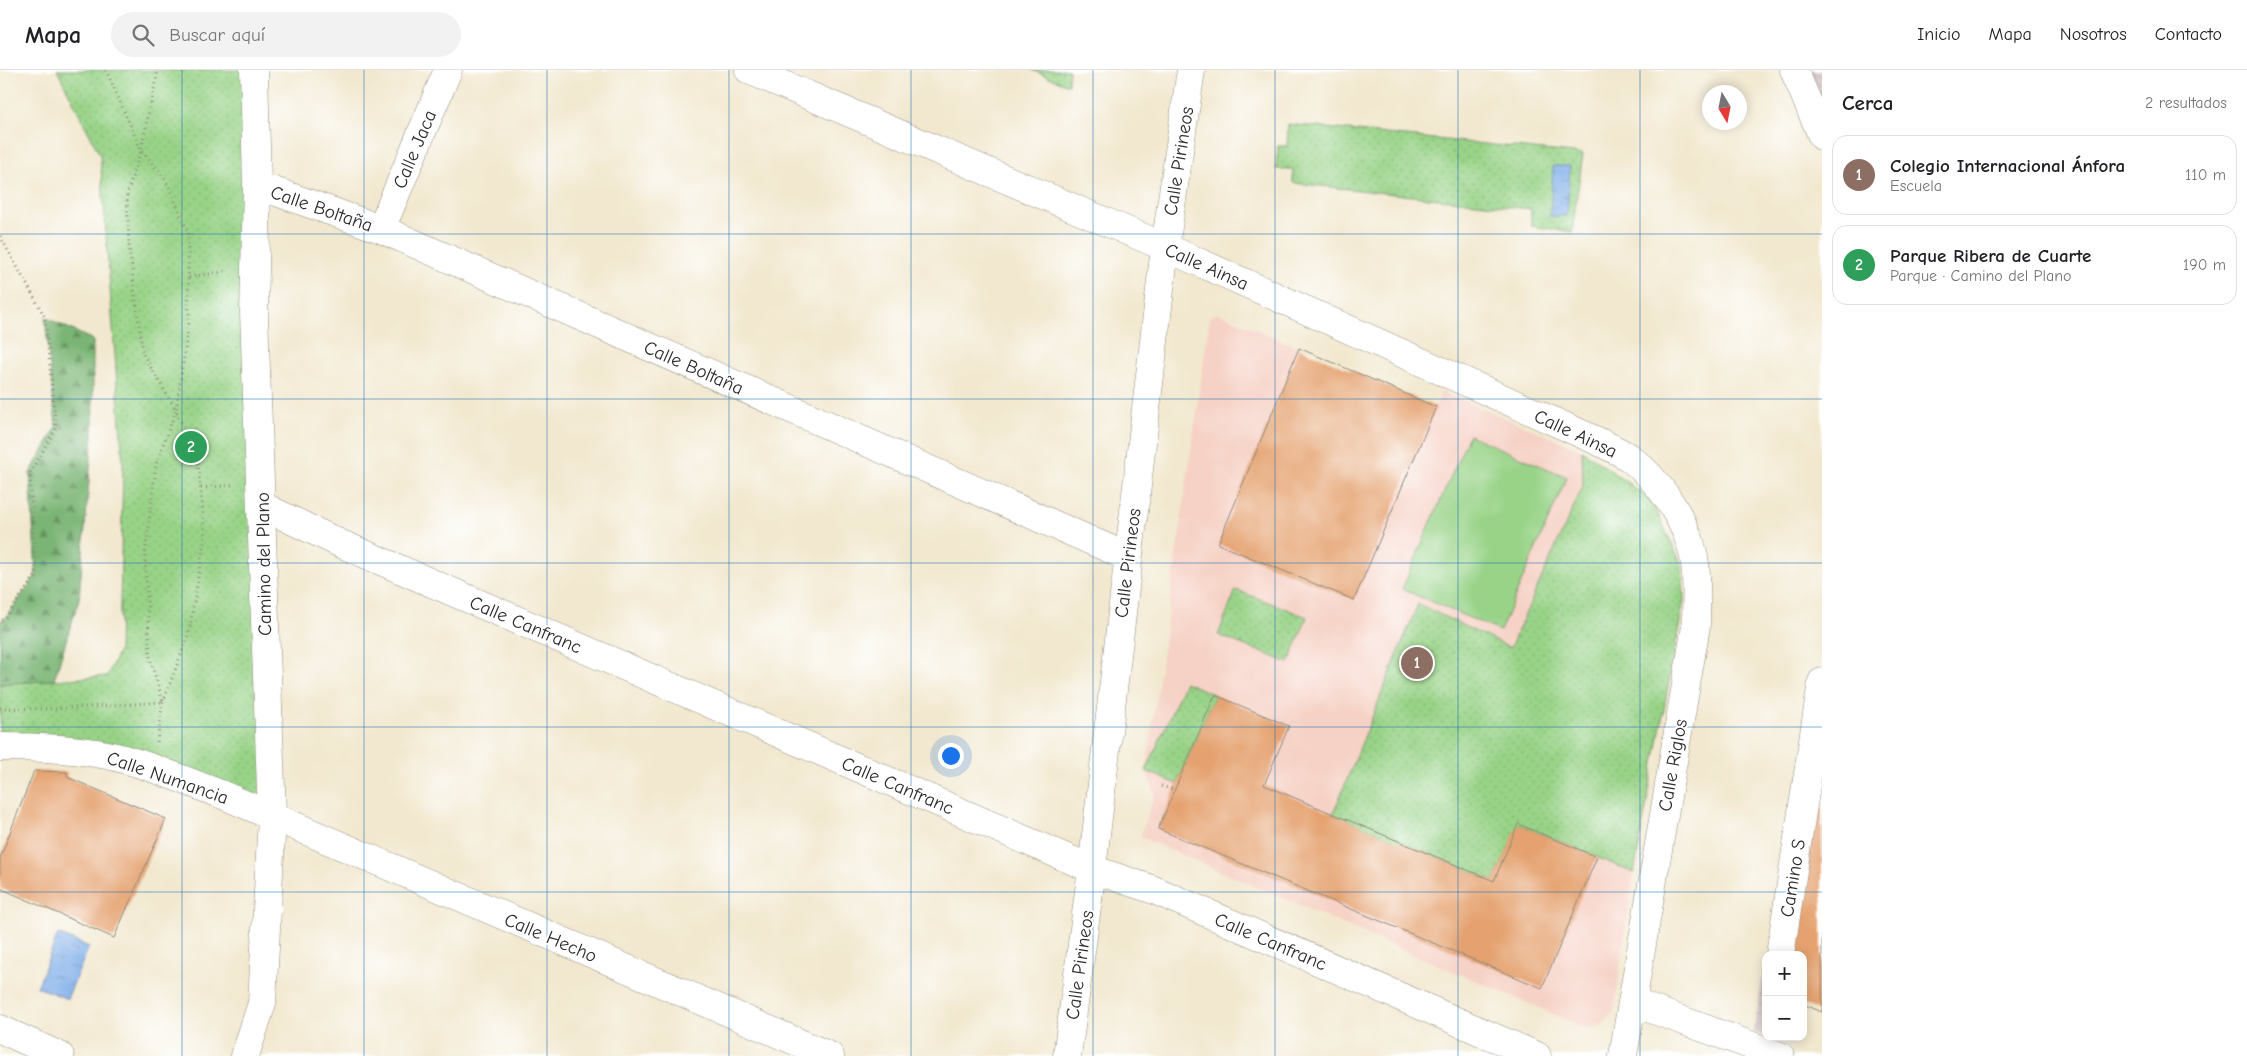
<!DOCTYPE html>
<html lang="es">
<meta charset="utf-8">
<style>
:root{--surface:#fff;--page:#f2f2f2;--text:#202124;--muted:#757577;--line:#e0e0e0;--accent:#1a73e8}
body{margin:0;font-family:"Comic Neue",sans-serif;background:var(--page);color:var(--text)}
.controls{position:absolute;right:15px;bottom:15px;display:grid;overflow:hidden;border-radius:10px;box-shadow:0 2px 12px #0003}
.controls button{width:45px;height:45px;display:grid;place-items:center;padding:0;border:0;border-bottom:1px solid var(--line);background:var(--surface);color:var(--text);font:25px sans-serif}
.compass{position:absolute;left:1702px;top:15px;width:45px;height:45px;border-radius:50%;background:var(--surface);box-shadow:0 2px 12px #0003;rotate:170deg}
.you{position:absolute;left:950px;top:685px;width:18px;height:18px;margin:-12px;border:4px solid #fff;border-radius:50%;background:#1a73e8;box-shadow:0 0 0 8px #1a73e833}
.badge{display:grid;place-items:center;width:32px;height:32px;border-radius:50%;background:var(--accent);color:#fff;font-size:16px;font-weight:700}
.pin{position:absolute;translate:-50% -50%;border:2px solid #fff;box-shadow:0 1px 5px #0006}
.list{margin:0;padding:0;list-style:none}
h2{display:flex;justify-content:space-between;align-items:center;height:65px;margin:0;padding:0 20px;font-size:21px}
h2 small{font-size:16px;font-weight:400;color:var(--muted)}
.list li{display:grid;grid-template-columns:32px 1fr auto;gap:15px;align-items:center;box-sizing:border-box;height:80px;margin:0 10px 10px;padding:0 10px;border:1px solid var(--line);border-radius:15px}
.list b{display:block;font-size:19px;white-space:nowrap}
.list p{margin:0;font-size:16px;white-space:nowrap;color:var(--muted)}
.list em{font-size:16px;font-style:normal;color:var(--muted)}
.icon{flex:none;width:28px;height:28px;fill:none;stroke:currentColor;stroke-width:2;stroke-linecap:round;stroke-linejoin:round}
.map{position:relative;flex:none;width:1822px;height:986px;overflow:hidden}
header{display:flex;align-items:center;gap:30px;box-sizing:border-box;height:70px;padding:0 25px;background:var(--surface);border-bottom:1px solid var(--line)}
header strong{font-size:24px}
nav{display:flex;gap:28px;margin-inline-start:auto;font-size:18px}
.search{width:350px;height:45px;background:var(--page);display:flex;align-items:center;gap:12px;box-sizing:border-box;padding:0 18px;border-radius:28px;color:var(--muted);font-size:19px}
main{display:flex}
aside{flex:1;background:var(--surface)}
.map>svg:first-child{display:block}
</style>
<header>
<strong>Mapa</strong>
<div class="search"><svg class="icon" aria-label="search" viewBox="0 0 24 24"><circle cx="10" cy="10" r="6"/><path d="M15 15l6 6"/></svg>Buscar aquí</div>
<nav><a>Inicio</a><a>Mapa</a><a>Nosotros</a><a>Contacto</a></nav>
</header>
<main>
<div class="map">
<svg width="1822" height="986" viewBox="0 0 1822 986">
<defs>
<pattern id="industrial-grid" width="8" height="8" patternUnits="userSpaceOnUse" patternTransform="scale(1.25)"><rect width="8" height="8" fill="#d1bfbf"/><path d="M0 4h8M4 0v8" fill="none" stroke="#b4a4a4"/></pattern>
<pattern id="green-dots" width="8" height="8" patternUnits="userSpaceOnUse" patternTransform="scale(1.25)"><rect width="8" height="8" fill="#98d387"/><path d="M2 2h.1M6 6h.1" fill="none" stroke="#83b575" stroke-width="1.8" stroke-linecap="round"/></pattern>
<pattern id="forest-firs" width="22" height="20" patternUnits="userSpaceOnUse" patternTransform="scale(1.25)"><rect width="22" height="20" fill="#7ab574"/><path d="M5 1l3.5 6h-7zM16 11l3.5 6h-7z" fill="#64935f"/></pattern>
<pattern id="water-ripples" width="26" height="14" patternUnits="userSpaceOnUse" patternTransform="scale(1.25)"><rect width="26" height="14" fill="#7eade8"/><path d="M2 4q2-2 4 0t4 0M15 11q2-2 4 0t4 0" fill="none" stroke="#678dbc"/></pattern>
</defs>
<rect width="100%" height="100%" fill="#fff"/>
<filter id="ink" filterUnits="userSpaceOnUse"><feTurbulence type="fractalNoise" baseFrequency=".02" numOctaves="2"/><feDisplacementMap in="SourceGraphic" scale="10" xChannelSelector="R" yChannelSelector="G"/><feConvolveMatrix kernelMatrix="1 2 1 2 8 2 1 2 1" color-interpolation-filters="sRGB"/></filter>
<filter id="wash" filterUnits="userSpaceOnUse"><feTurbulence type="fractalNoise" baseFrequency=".0096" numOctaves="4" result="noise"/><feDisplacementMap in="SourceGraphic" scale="20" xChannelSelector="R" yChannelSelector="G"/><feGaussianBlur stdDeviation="1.12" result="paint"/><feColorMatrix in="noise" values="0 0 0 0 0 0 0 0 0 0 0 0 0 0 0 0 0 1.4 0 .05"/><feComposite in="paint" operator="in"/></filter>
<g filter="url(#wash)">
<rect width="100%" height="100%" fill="#f2e8cf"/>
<path fill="#f6d1c5" d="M1218 243 1435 337 1442 322 1582 380 1651 430 1661 656 1634 803 1614 940 1602 955 1588 959 1140 767 1155 723 1146 701 1210 246Z"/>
<path fill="url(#industrial-grid)" d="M1793 0H1822V67Z
M1766 886V966L1754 962Z"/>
<path fill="url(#green-dots)" stroke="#627f59" d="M57 0H254L272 747 152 699 0 677V614L107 606 119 581 123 394 100 85Z
M1032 0H1069L1068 15Z
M1288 54 1583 84 1572 162 1531 156V139L1293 113V99H1276L1278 76H1287Z
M1582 380 1651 430 1682 495 1684 530 1634 803 1519 754 1494 811 1333 744 1418 534 1510 578 1583 416Z
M1236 520 1307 547 1289 593 1218 565Z
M1185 612 1215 625 1177 714 1146 701Z"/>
<path fill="url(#forest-firs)" stroke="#527050" d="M45 247 93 270V364L79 529 54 610 0 614V550H4L36 505 30 403 56 358Z"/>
<path fill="#98d387" stroke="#627f59" d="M1469 365 1567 407 1500 561 1402 519Z"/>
<path fill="url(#water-ripples)" stroke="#546c8a" d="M1553 96H1570L1567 146H1550Z
M58 864 89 877 67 929 37 917Z"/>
<g id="blocks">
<path fill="#e5a26f" d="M1299 278 1436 337 1354 530 1218 474Z
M1215 625 1289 656 1264 715 1494 811 1518 754 1597 787 1542 918 1158 759Z
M1822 682V942L1803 934V885H1791Z
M34 701 67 702V707L166 749 114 868 0 818V788Z"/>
</g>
</g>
<g filter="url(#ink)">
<use href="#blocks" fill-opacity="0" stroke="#8e8a7d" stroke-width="1"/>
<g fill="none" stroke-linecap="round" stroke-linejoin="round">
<defs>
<path id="street" d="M749 0 1165 177 1604 374C1613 379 1623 383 1631 389 1657 409 1679 441 1690 472 1699 498 1696 528 1696 556L1623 986
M1794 0 1822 66
M257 115 381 159 1128 487
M381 159 448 0
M262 436 337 472 1092 799 1154 820 1537 986
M0 677C36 677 71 678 107 685 146 693 185 711 223 725L830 986
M1780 885 1822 612
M1632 932 1780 986
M0 959 60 986
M245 986 262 933 272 747 254 243 257 115 254 0
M1067 986 1092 799 1165 177 1191 0"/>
</defs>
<use href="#street" stroke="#8e8a7d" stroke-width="29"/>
<path stroke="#8e8a7d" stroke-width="3" stroke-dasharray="1 4" stroke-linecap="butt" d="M0 166 45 247 56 358 30 403 36 505 4 550H0
M189 207 228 201
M201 418 232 415
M0 638 55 639 163 632 150 588 145 485 156 394 176 340 143 284 134 218 129 175 127 124 141 80 106 0
M157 672 163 632 189 563 205 466 198 392 176 340 189 251 188 162 166 110 141 80 158 0
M1161 716 1175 720"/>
<use href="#street" stroke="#fff" stroke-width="28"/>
</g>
</g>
<path fill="none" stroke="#1f6fb2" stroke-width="1" stroke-opacity="0.55" d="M182 0V986M364 0V986M547 0V986M729 0V986M911 0V986M1093 0V986M1275 0V986M1458 0V986M1640 0V986M0 164H1822M0 329H1822M0 493H1822M0 657H1822M0 822H1822"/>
<g text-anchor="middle" stroke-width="4" stroke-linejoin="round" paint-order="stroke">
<g font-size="19" fill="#2b2b2b" stroke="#fff">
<text transform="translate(414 79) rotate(-67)" y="7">Calle Jaca</text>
<text transform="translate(1178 91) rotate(-81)" y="7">Calle Pirineos</text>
<text transform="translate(322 138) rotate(19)" y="7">Calle Boltaña</text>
<text transform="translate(1207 196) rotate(24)" y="7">Calle Ainsa</text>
<text transform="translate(694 297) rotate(24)" y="7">Calle Boltaña</text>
<text transform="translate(1576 363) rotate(25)" y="7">Calle Ainsa</text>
<text transform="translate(1127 493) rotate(-83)" y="7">Calle Pirineos</text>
<text transform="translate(263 494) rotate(-91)" y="7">Camino del Plano</text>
<text transform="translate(526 554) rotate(23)" y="7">Calle Canfranc</text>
<text transform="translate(1672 695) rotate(-80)" y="7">Calle Riglos</text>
<text transform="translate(168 707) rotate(19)" y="7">Calle Numancia</text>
<text transform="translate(898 715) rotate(23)" y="7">Calle Canfranc</text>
<text transform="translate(1792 808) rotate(-81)" y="7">Camino S</text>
<text transform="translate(551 867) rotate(23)" y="7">Calle Hecho</text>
<text transform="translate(1271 871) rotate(23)" y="7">Calle Canfranc</text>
<text transform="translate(1079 895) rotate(-82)" y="7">Calle Pirineos</text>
</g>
</g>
</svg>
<div class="controls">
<button>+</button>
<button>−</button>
</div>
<svg class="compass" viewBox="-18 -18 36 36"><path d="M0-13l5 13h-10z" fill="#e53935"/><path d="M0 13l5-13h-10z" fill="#757577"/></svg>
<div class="you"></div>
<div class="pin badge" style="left:1417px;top:593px;background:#8d6e63">1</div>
<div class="pin badge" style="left:191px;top:377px;background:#2e9e5b">2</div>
</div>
<aside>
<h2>Cerca<small>2 resultados</small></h2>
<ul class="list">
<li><span class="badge" style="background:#8d6e63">1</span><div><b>Colegio Internacional Ánfora</b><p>Escuela</p></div><em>110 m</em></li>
<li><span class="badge" style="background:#2e9e5b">2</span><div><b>Parque Ribera de Cuarte</b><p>Parque · Camino del Plano</p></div><em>190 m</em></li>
</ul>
</aside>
</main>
